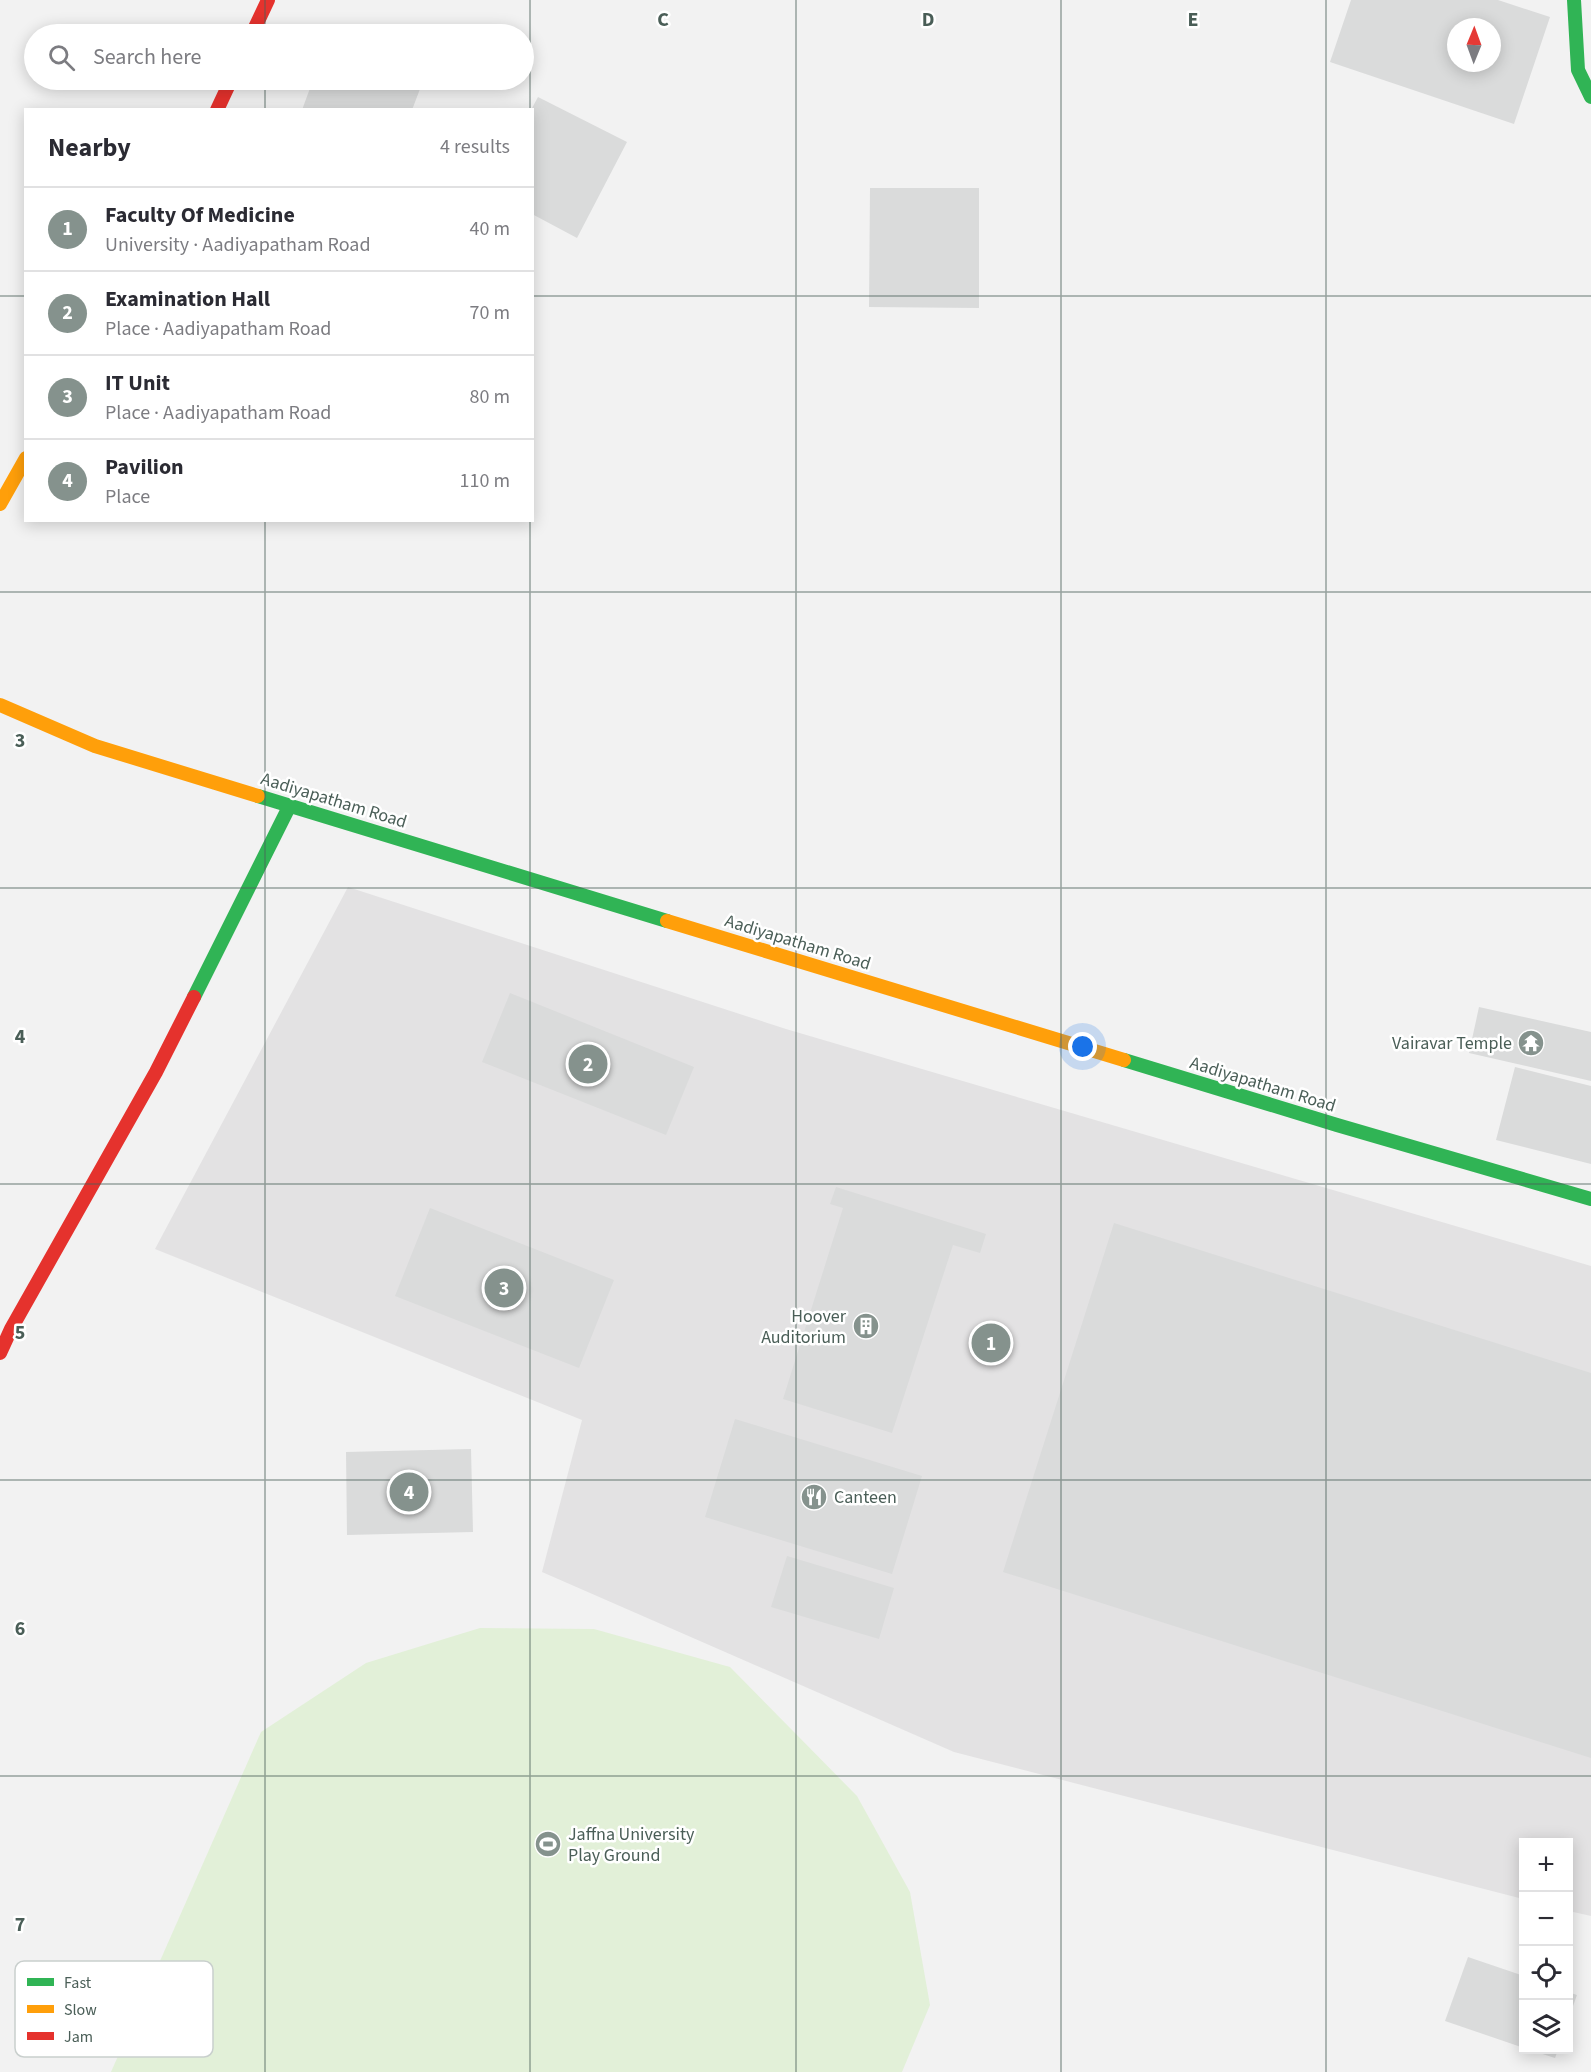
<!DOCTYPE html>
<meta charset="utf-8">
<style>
:root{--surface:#fff;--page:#f2f2f3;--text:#2b2b33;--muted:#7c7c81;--line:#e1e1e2;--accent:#85928d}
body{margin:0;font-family:"Source Sans 3",sans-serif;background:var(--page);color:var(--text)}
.controls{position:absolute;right:18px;bottom:18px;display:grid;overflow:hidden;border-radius:0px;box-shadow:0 3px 15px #0003}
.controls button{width:54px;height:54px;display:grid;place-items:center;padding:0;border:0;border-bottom:2px solid var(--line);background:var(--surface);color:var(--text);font:30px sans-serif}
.compass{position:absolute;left:1447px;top:18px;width:54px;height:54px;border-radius:50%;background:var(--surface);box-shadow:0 3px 15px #0003;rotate:1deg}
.you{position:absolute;left:1083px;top:1047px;width:21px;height:21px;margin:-15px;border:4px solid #fff;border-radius:50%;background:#1a73e8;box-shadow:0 0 0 9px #1a73e833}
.badge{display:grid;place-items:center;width:39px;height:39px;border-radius:50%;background:var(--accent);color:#fff;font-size:20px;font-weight:700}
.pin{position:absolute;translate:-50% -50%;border:3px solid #fff;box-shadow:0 2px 6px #0006}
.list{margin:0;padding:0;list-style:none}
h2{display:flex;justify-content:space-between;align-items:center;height:78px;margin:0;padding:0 24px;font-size:26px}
h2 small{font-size:20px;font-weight:400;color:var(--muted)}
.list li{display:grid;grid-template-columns:39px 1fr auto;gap:18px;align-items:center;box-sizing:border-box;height:84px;padding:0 24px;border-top:2px solid var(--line)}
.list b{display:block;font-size:22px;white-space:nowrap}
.list p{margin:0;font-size:20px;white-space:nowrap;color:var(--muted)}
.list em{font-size:20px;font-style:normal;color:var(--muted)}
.icon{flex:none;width:33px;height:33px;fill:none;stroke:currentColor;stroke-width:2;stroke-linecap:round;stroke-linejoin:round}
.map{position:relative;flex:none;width:1591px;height:2072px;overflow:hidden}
.search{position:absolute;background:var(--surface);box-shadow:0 3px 15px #0003;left:24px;top:24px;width:510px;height:66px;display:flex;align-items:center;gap:15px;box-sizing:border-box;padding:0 21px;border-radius:33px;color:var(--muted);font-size:22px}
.panel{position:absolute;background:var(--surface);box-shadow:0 3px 15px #0003;left:24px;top:108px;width:510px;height:414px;border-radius:0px}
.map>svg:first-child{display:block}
</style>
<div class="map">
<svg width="1591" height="2072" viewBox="0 0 1591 2072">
<rect width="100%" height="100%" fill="#f2f2f2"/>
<path fill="#e3e2e3" d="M348 887 786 1029 1591 1266V1916L1569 1911 1568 1842H1524L1523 1899 954 1752 542 1572 582 1420 155 1249Z"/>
<path fill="#e2f0d8" d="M480 1628 594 1629 730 1667 857 1796 910 1892 930 2005 902 2072H111L261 1732 366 1663Z"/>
<path fill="#dadbdb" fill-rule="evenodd" d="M1351 0H1498L1550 17 1514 124 1330 62ZM1456 27H1492V63H1456Z
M313 80H418L423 81 412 110H302Z
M538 97 627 142 577 238 532 214 531 110Z
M870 188H979V308L869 307Z
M510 993 694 1067 666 1135 482 1062Z
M1479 1007 1591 1032V1081L1469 1053Z
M1515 1067 1591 1086V1164L1496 1140Z
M836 1187 986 1234 980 1253 953 1245 892 1433 783 1399 843 1208 830 1204Z
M430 1208 614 1280 579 1368 395 1296Z
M1114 1223 1591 1373V1758L1003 1572Z
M735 1419 922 1476 892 1574 705 1517Z
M471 1449 473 1532 347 1535 346 1452Z
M787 1556 894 1588 879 1639 771 1607Z
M1468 1957 1524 1976V2048L1445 2021Z
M1568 1992 1577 1995 1569 2017H1568Z
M1530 2050H1558L1555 2058Z"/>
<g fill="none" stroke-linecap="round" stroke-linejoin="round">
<path stroke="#30b455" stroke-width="14" d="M1574 0 1578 70 1591 97
M258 796 667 921
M194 997 290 805
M1124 1060 1337 1125 1591 1199"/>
<path stroke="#ff9f0a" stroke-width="14" d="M0 504 26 458
M0 705 95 746 258 796
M667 921 1124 1060"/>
<path stroke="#e5322d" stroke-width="14" d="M252 34 268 0
M217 110 231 80
M0 1353 11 1329 156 1072 194 997"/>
</g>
<path fill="none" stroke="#4a5e57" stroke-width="1.5" stroke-opacity="0.55" d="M265 0V34M530 0V110M796 0V2072M1061 0V2072M1326 0V2072M265 80V110M0 296H26M532 296H1591M265 520V2072M530 520V2072M0 592H1591M0 888H1591M0 1184H1591M0 1480H1591M0 1776H1591"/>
<defs>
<symbol id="temple-disc" viewBox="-11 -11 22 22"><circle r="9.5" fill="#85928d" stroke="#fff"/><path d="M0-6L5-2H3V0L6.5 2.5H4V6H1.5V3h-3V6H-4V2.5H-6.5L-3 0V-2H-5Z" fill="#fff"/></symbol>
<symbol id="building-disc" viewBox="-11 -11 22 22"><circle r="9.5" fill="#85928d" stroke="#fff"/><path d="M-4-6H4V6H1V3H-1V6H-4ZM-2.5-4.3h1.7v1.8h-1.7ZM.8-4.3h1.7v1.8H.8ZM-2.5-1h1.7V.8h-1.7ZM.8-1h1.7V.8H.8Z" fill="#fff"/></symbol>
<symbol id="restaurant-disc" viewBox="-11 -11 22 22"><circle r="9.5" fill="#85928d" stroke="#fff"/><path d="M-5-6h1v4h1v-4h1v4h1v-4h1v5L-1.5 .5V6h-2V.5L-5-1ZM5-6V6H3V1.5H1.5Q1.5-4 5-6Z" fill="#fff"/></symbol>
<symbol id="stadium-disc" viewBox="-11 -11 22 22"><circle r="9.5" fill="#85928d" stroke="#fff"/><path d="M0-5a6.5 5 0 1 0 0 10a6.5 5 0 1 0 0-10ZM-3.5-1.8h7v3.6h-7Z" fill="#fff"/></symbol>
</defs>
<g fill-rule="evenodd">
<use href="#temple-disc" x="1516" y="1028" width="30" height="30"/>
<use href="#building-disc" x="851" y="1311" width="30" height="30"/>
<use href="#restaurant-disc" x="799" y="1482" width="30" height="30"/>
<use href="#stadium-disc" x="533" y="1829" width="30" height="30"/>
</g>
<g text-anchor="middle" stroke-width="5" stroke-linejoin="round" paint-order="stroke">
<g font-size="18" fill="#4a5e57" stroke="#fff">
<text transform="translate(334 800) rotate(17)" y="6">Aadiyapatham Road</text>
<text transform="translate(798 942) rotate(17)" y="6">Aadiyapatham Road</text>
<text transform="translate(1263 1084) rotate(17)" y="6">Aadiyapatham Road</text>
</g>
<g font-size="18" fill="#4a5e57" stroke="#fff" text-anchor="end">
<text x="1512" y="1049">Vairavar Temple</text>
<text x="846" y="1322">Hoover<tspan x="846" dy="21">Auditorium</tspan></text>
<text x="834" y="1503" text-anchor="start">Canteen</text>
<text x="568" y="1840" text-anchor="start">Jaffna University<tspan x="568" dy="21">Play Ground</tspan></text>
</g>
</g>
<rect x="15" y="1961" width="198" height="96" rx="9" fill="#fff" stroke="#c9cfcd" stroke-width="1.5"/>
<rect x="27" y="1978" width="27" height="8" fill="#30b455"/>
<rect x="27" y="2005" width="27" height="8" fill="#ff9f0a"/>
<rect x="27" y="2032" width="27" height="8" fill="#e5322d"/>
<g font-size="16" fill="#4a5e57">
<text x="64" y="1988">Fast</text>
<text x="64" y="2015">Slow</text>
<text x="64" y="2042">Jam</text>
</g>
<g font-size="20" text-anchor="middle" font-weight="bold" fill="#4a5e57" stroke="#fff" stroke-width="5" stroke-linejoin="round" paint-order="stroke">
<text x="663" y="26">C</text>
<text x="928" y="26">D</text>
<text x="1193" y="26">E</text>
<text x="20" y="747">3</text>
<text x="20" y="1043">4</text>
<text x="20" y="1339">5</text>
<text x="20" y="1635">6</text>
<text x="20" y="1931">7</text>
</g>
</svg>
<div class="controls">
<button>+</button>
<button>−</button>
<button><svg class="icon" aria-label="locate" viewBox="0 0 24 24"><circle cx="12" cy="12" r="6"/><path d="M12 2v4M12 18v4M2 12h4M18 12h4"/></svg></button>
<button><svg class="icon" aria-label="layers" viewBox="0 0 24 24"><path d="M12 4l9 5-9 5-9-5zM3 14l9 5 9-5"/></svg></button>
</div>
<svg class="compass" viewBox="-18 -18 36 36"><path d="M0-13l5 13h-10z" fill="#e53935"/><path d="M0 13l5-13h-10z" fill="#7c7c81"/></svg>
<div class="you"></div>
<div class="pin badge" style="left:991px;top:1343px">1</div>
<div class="pin badge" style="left:588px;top:1064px">2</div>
<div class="pin badge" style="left:504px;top:1288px">3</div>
<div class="pin badge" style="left:409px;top:1492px">4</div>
<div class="search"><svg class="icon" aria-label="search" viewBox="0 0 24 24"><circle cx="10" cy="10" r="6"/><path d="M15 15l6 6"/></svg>Search here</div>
<section class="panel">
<h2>Nearby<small>4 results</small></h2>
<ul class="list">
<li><span class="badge">1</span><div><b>Faculty Of Medicine</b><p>University · Aadiyapatham Road</p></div><em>40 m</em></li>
<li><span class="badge">2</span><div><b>Examination Hall</b><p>Place · Aadiyapatham Road</p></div><em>70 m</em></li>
<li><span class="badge">3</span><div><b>IT Unit</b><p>Place · Aadiyapatham Road</p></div><em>80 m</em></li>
<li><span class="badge">4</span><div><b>Pavilion</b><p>Place</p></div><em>110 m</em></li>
</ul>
</section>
</div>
